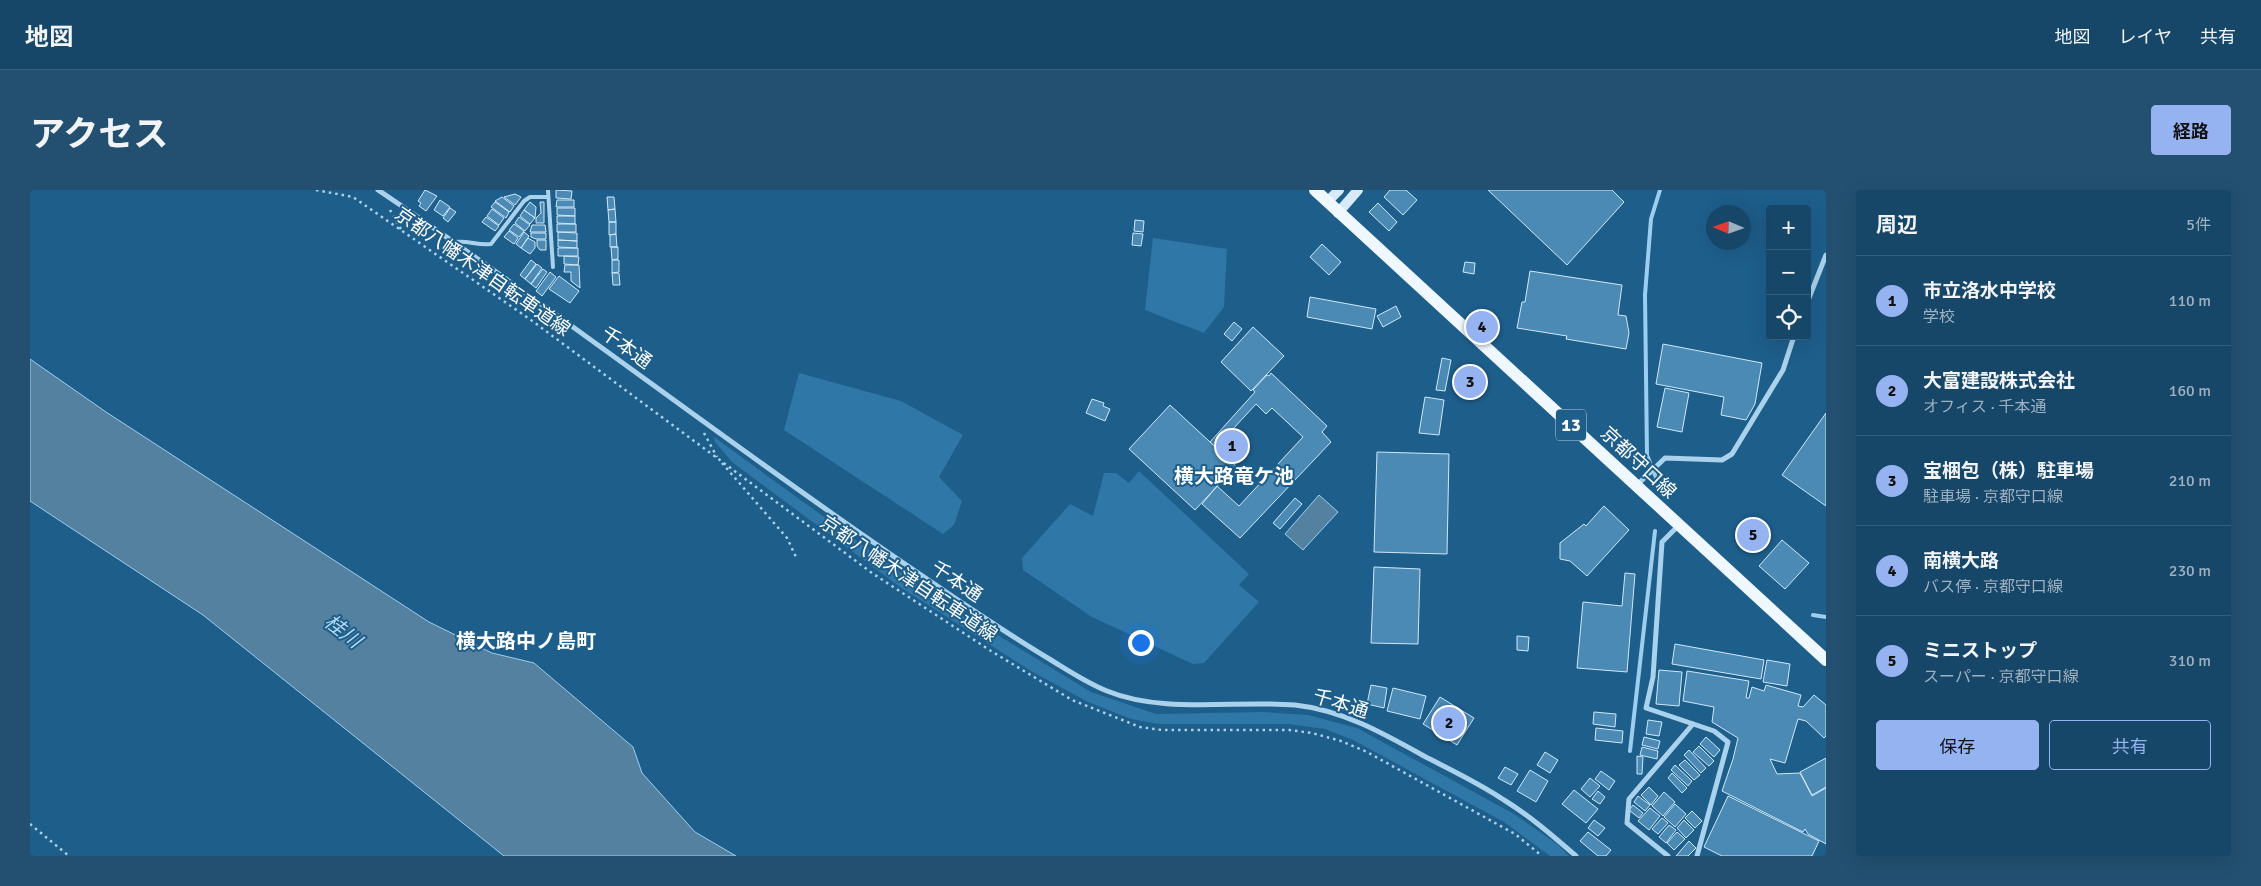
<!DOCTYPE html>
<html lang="ja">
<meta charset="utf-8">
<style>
:root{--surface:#164668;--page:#235071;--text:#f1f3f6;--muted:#9eb1c0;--line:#355e7c;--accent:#95b2f1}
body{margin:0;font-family:Signika,"Noto Sans JP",sans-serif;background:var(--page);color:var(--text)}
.controls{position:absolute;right:15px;top:15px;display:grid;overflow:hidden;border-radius:5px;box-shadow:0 5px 20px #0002}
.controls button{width:45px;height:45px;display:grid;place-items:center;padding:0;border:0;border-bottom:1px solid var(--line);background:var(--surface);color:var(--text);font:25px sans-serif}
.compass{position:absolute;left:1676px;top:15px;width:45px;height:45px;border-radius:50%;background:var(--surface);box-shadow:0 5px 20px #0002;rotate:272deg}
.you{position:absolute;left:1110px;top:452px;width:18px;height:18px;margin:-12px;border:4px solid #fff;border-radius:50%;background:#1a73e8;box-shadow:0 0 0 8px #1a73e833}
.badge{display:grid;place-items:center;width:32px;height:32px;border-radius:50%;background:var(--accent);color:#111;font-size:16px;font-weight:700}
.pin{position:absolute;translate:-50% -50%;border:2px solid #fff;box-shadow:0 1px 5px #0006}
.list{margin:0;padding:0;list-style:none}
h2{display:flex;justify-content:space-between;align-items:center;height:65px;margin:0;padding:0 20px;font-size:21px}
h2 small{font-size:16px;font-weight:400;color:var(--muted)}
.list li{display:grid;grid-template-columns:32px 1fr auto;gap:15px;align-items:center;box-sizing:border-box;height:90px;padding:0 20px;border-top:1px solid var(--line)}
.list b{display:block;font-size:19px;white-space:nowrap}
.list p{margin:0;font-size:16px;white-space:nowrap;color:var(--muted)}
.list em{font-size:16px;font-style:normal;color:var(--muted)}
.actions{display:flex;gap:10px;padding:15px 20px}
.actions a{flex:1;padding:11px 0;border:1px solid var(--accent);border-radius:5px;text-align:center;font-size:18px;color:var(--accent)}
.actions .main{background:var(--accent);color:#111}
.icon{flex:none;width:28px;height:28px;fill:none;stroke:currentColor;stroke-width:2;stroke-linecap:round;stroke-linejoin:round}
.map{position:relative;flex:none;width:1796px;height:666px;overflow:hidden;border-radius:5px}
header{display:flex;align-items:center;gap:30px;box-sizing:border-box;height:70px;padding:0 25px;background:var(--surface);border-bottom:1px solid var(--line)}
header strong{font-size:24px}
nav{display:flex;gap:28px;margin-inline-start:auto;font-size:18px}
.intro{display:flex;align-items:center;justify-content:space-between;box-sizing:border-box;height:120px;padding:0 30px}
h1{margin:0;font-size:35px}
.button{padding:12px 22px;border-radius:5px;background:var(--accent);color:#111;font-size:18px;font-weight:700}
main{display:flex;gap:30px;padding:0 30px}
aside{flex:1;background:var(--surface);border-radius:5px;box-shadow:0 5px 20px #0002}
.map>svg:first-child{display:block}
</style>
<header>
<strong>地図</strong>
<nav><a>地図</a><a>レイヤ</a><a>共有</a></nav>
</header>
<div class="intro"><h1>アクセス</h1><a class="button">経路</a></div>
<main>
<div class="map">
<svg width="1796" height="666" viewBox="0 0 1796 666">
<rect width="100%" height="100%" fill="#1e5e8b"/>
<path fill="#2e77a7" d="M1123 48 1197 59 1194 117 1174 143 1115 120Z
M769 183 871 211 933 245 909 287 932 311 924 335 913 344 754 240Z
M684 247 900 404 1061 502 1126 524 1233 522 1278 525 1327 538 1484 624 1527 654 1539 666H1520L1474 632 1323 550 1295 539 1258 534H1128L1101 529 1058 512 1001 481 870 397 702 272 685 252Z
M1109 281 1219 384 1209 395 1229 412 1174 473 1163 474 1062 427 993 380 992 368 1040 314 1063 326 1074 283H1086L1099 293Z"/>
<path fill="#5481a0" stroke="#9dceee" d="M0 169 76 222 399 432 462 463 504 473 603 557 612 583 665 642 706 666H474L173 425 0 311Z
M1289 305 1308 322 1273 360 1255 344Z"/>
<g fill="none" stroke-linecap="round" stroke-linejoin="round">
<path stroke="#9dceee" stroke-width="4" d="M1627 290 1617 265 1615 105 1621 29 1630 0
M1783 425 1796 427
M1600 561 1625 341"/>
</g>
<path fill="#4a8ab5" stroke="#cfe8f9" d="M395 0 407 6 396 21 389 16 391 13 388 11Z
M526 0 542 1 541 9 526 8Z
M1360 0H1376L1387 10 1373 25 1354 7Z
M1458 0H1582L1594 12 1537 75Z
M485 4 491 7 485 15 474 7Z
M472 7 484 16 480 22 465 11Z
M577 7H584L585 19 578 20Z
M410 10 420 17 413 26 404 20Z
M527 10H544V17H526Z
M465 12 479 22 476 28 461 17Z
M500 12 506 17 505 28 494 20Z
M510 12H514V33H506V28L511 23Z
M1348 13 1367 32 1359 41 1339 22Z
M420 18 426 22 418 32 413 28Z
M527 18H545V26L527 25Z
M462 19 474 28 469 35 457 26Z
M585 19 586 32H579L578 20Z
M494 20 505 28 500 34 490 26Z
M527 26H545V34L527 33Z
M456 27 469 36 465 41 452 32Z
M489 27 500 35 495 41 485 33Z
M1105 30 1114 31 1113 42 1104 41Z
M579 32H586V44L579 45Z
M484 34 494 41 489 47 479 40Z
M527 34H546V42H527Z
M502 35H515L516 42H500Z
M479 41 488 48 484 54 474 47Z
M494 42 499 46 491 58 486 54Z
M528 42 547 43V51L528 50Z
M501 43H516V49H506L501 47Z
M1103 43 1113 44 1111 56 1102 55Z
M586 44 587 57H580V45Z
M498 48 505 52V58L500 64 491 58Z
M507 50H516V60H510L507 56Z
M528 50 547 51V58L528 57Z
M1292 54 1311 72 1299 85 1280 67Z
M581 57H588V69L582 70Z
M528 58H548V66H528Z
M534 66 549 67 548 75 534 74Z
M501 70 506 74 495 89 490 85Z
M582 70H589V82L582 83Z
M1435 72 1445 73 1444 84 1433 82Z
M507 74 512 78 501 94 495 89Z
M535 75H549L550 98 541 91V82H534Z
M513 79 517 82 506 98 501 94Z
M1500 81 1592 95 1588 125 1596 126 1599 143 1596 159 1536 149 1537 146 1487 138 1492 112H1495Z
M520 82 526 87 512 106 506 101Z
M582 83H589L590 95H583Z
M529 86 549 101 540 113 519 99Z
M1280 107 1346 119 1342 139 1277 127Z
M1366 116 1371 127 1353 137 1347 126Z
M1204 132 1212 139 1202 151 1194 144Z
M1223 137 1254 166 1221 201 1191 172Z
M1633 154 1732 173 1725 214 1716 230 1691 225 1694 207 1626 194Z
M1412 168 1421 170 1415 201 1406 200Z
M1241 183 1297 236 1292 242 1301 252 1210 348 1172 314 1187 296 1209 316 1273 247 1242 218 1236 224 1226 214 1191 252 1201 262 1196 267 1180 252 1225 202 1223 200 1237 185 1239 186Z
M1635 198 1659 203 1652 242 1627 237Z
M1395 207 1414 210 1409 245 1389 243Z
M1062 209 1074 213 1073 216 1080 219 1075 231 1056 223Z
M1140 215 1206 276 1165 320 1099 259Z
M1796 223V316L1752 285Z
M1347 262 1419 264 1417 364 1344 362Z
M1265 308 1272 314 1250 339 1243 333Z
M1574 316 1599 340 1557 386 1540 371 1530 369V353L1554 334 1556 336Z
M1752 350 1779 373 1755 399 1729 376Z
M1344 377 1390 379 1388 454 1341 453Z
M1595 383 1605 384 1597 482 1547 478 1553 412 1592 416Z
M1487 446 1499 447 1498 461 1487 460Z
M1645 454 1734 470 1731 489 1642 474Z
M1737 470 1760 474 1757 496 1733 492Z
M1629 480 1652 482 1649 516 1626 514Z
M1657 481 1719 491 1716 508H1719L1722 497 1734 501 1736 495 1771 505 1768 516 1773 517 1784 505 1796 515V546L1794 548 1776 531 1768 529 1755 573 1740 569 1747 584 1770 583 1782 606 1796 598V654L1778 644 1775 639 1773 642 1692 601 1703 569 1708 548 1682 532 1684 517 1653 511Z
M1341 495 1357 498 1354 518 1337 514Z
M1363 498 1396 506 1390 529 1357 521Z
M1410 507 1444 528 1427 555 1393 534Z
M1564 522 1586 524 1585 537 1563 534Z
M1618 530 1632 532 1629 546 1616 544Z
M1566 538 1593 541 1592 553 1565 550Z
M1614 547 1630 551 1628 559 1612 555Z
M1676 547 1690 560 1684 567 1670 554Z
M1669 556 1684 571 1679 576 1663 562Z
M1612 557 1628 561 1627 569 1610 565Z
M1659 560 1676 578 1671 583 1654 565Z
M1515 562 1528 570 1520 583 1507 575Z
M1607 566 1613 567 1612 584H1607Z
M1796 568V597L1782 605 1770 582Z
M1655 570 1670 585 1664 590 1649 575Z
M1645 575 1662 591 1658 596 1641 580Z
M1475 577 1488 584 1481 595 1468 588Z
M1500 580 1518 591 1506 612 1487 601Z
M1571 581 1585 591 1579 600 1565 589Z
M1642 583 1657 598 1652 603 1638 588Z
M1560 588 1570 596 1560 607 1551 599Z
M1619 597 1628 606 1621 615 1611 605Z
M1544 600 1568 619 1556 633 1532 614Z
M1568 601 1575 607 1570 614 1562 609Z
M1634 602 1645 612 1633 626 1622 616Z
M1608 606 1620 615 1615 621 1604 612Z
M1698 606 1789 651 1782 666H1692L1674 657Z
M1645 614 1656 624 1645 637 1634 627Z
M1603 615 1613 623 1609 628 1599 620Z
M1620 618 1630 626 1619 640 1608 631Z
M1662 621 1672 631 1665 638 1655 628Z
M1632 628 1638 633 1628 644 1622 639Z
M1564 630 1575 638 1568 646 1558 638Z
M1654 630 1664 640 1656 648 1647 638Z
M1639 635 1646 640 1636 653 1629 647Z
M1558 642 1581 660 1576 666H1568L1550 651Z
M1647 642 1655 649 1644 660 1637 653Z
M1659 651 1666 658 1658 666H1646Z"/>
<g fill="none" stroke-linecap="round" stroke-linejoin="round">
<path stroke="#aad2ec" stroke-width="2.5" stroke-dasharray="2.5 4" stroke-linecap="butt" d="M286 0 323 7 501 130 842 383 961 461 1042 510 1110 537 1132 540H1259L1282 543 1311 551 1337 562 1485 644 1512 666
M360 20 372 41
M674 243 687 267
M692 273 757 348 766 367
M0 634 39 666"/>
<path stroke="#aad2ec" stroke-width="4" d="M518 0 523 77
M425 52C438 50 448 56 461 54L494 11 500 7H518"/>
<path stroke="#aad2ec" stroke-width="5" d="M348 0C525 119 693 250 869 370 919 404 969 439 1021 470 1039 481 1057 493 1077 501 1133 524 1205 510 1265 515 1312 520 1353 543 1394 566 1421 580 1449 593 1474 610 1500 626 1523 646 1546 666
M1777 113 1796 65
M1607 295 1635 268 1692 270 1702 264 1753 180 1764 146
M1649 335 1632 352 1623 487 1616 518 1684 541 1698 552 1667 666
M1638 666 1597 633 1599 609 1663 534"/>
<path stroke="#d6eaf9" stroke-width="10" d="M1297 12 1309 0
M1308 23 1328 0"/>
<path stroke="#eff7ff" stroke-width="12" d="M1285 0 1796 470"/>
</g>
<g text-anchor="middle" stroke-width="4" stroke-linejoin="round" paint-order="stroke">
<rect fill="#1e5e8b" stroke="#bccfdc" stroke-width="1" x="1526" y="219.5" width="30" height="31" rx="4"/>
<g font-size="18" font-weight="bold" fill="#fff">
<text x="1541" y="241">13</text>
</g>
<g font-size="19" fill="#fff" stroke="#1e5e8b">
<text transform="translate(453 81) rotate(35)" y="7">京都八幡木津自転車道線</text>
<text transform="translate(597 157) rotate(36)" y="7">千本通</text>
<text transform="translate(1609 272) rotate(43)" y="7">京都守口線</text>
<text transform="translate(879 388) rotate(34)" y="7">京都八幡木津自転車道線</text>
<text transform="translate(927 391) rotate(34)" y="7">千本通</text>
<text transform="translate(1311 513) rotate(17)" y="7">千本通</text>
</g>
<g font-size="20" font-weight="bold" fill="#fff" stroke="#1e5e8b">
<text x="1204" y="293">横大路竜ケ池</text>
<text x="496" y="458">横大路中ノ島町</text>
</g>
<g font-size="20" font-style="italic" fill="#b5dbf3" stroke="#1e5e8b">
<text transform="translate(313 441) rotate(38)" y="7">桂川</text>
</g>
</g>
</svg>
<div class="controls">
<button>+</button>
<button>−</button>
<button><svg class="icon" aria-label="locate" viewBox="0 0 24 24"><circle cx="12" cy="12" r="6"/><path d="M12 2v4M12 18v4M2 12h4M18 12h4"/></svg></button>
</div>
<svg class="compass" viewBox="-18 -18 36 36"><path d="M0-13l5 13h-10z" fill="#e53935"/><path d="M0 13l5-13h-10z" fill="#9eb1c0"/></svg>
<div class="you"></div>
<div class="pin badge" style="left:1202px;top:256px">1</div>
<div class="pin badge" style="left:1419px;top:533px">2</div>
<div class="pin badge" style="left:1440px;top:192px">3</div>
<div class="pin badge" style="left:1452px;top:137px">4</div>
<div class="pin badge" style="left:1723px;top:345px">5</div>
</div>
<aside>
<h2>周辺<small>5件</small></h2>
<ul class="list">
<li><span class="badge">1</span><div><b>市立洛水中学校</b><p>学校</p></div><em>110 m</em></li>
<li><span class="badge">2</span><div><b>大富建設株式会社</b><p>オフィス · 千本通</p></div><em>160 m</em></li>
<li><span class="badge">3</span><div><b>宝梱包（株）駐車場</b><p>駐車場 · 京都守口線</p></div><em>210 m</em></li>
<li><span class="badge">4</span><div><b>南横大路</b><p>バス停 · 京都守口線</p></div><em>230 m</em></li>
<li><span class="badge">5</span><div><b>ミニストップ</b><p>スーパー · 京都守口線</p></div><em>310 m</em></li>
</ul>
<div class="actions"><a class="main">保存</a><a>共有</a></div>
</aside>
</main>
